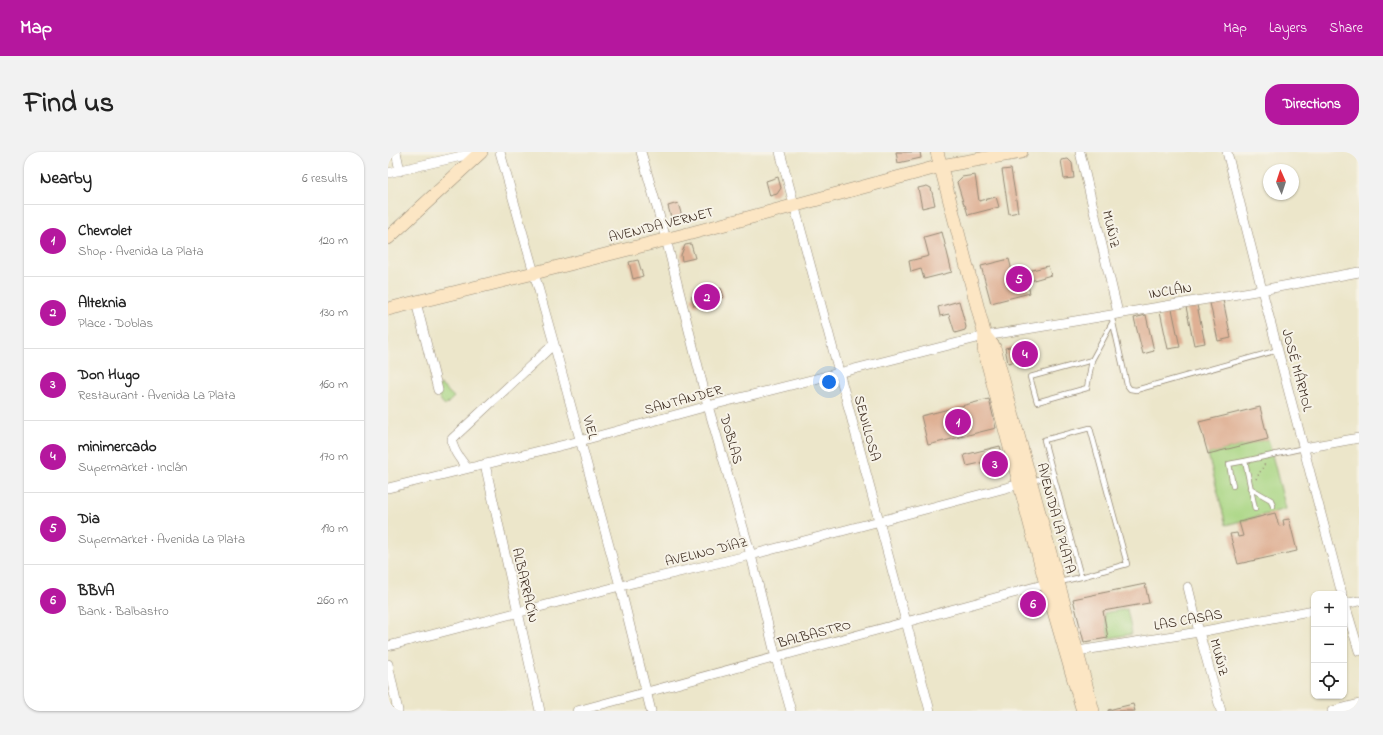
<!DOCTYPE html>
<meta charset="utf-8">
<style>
:root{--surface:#fff;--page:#f2f2f2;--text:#222;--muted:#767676;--line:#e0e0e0;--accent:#b5179e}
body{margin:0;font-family:"Indie Flower",sans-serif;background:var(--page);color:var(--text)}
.controls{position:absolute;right:12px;bottom:12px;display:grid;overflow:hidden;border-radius:8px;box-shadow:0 1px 3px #0004}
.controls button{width:36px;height:36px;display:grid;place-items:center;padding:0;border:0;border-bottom:1px solid var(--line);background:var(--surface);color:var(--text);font:20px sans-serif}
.compass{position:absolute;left:875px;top:12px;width:36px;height:36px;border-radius:50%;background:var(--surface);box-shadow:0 1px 3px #0004;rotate:357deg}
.you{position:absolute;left:441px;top:230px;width:14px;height:14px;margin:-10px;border:3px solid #fff;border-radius:50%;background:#1a73e8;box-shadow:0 0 0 6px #1a73e833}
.badge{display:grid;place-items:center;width:26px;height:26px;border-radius:50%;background:var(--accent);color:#fff;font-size:13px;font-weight:700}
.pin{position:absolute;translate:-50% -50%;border:2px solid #fff;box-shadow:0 1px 4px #0006}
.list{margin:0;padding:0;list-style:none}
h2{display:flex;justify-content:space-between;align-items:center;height:52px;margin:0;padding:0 16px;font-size:17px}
h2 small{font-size:13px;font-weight:400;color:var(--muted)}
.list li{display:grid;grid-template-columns:26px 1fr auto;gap:12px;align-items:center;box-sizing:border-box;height:72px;padding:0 16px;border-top:1px solid var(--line)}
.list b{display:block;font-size:15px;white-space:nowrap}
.list p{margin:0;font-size:13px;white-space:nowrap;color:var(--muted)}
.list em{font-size:13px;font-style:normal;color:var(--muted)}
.icon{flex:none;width:22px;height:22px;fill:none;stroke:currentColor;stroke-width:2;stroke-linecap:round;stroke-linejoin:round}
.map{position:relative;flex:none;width:971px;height:559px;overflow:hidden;border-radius:16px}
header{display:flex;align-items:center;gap:24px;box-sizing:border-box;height:56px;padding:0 20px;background:var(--accent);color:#fff}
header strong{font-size:19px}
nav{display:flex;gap:22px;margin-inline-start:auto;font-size:14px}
.intro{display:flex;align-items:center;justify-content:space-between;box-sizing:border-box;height:96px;padding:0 24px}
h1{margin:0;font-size:28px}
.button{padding:10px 18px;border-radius:16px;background:var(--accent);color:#fff;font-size:14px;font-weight:700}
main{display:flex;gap:24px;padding:0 24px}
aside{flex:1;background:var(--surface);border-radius:16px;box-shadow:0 1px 3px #0004}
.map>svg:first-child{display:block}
</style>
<header>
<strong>Map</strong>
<nav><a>Map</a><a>Layers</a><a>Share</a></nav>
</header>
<div class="intro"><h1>Find us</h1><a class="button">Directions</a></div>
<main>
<aside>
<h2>Nearby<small>6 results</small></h2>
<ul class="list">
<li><span class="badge">1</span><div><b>Chevrolet</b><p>Shop · Avenida La Plata</p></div><em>120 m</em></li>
<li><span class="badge">2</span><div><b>Alteknia</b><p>Place · Doblas</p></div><em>130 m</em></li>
<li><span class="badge">3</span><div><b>Don Hugo</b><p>Restaurant · Avenida La Plata</p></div><em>160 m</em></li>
<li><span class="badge">4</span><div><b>minimercado</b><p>Supermarket · Inclán</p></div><em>170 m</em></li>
<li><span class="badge">5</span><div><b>Dia</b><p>Supermarket · Avenida La Plata</p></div><em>190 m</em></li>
<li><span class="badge">6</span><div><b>BBVA</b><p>Bank · Balbastro</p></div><em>260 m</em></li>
</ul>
</aside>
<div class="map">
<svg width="971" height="559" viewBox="0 0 971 559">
<rect width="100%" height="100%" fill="#f7f3e8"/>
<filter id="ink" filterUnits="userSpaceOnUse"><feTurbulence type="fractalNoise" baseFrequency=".025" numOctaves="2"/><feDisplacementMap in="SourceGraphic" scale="8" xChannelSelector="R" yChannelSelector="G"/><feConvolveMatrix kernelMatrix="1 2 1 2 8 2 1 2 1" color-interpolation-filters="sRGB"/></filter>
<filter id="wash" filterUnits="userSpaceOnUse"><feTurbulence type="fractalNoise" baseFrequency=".012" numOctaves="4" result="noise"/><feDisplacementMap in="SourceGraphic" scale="16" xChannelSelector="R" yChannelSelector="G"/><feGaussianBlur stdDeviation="0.9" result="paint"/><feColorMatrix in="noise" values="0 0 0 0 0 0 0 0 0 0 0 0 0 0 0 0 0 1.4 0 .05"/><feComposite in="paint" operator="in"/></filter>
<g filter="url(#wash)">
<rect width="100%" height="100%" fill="#ece6ca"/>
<path fill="#a9d683" stroke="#728050" d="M53 233 66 245 57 254 46 239Z
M880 287 898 357 838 373 820 302Z
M739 457 744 482 721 486 716 461Z"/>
<g id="blocks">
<path fill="#dfb094" d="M508 0H532L533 6 510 11Z
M680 7 684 11 686 26 676 27 673 8Z
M623 17 630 60 621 62 614 18Z
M587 23 591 49 608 45 611 55 580 63 577 53H576L569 30 574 25Z
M390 25 393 36 389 42 382 44 378 29Z
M539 34 543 36 547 53 534 56 530 36Z
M290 51 295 68 284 69 280 54Z
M554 80 564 120 536 127 533 117 523 120 521 109 541 104 536 85Z
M303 92 307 106 294 109 293 103 297 93Z
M621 107 625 123 660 114 663 123 639 130 642 141 603 151 593 114Z
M250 108 255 124 245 127 241 110Z
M333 136 336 145 306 154 303 145Z
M835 148 843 186 830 189 822 151Z
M571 149 578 175 577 178 567 181 561 162 552 164 550 155Z
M809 153 817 191 806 193 798 155Z
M784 157 792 195 780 197 772 159Z
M758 163 766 199 755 202 746 166Z
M641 191 644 206 620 211 617 196Z
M601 247 608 276 540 293 533 264Z
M872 255 880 287 820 302 811 270Z
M612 294 617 314 600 318 597 310 579 314 576 303Z
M887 361 891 374 896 373 895 368 901 367 909 399 850 412 842 382 849 381 850 385 855 384 851 370Z
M757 432 761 451 715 459 720 486 696 490 685 447Z
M652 443 656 456 637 461 633 448Z
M745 552 747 559H720V558Z"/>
</g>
</g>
<g filter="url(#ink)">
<use href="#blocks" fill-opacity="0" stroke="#948874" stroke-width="1"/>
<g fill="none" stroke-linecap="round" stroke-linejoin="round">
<defs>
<path id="lane" d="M723 162 739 233 742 237 748 238 890 198
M704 208 642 225 649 250 699 236 704 208 724 171
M702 276 739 412 693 425 656 288Z
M644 329 666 323
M845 334 841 312 857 309
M862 336 883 348 885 354
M867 357 857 309 916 296
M672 430 693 425"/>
<path id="street" d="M8 0 12 19
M112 0 166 192 232 434 263 559
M253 0 278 87 320 254 363 403 388 506 403 559
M392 0 542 559
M692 0 730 161
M839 0 874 138 954 442
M0 21 91 0
M28 150 50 238
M916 296 971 286
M97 312 152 559
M79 316C73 308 64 298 64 287L166 192
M0 336 192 289 320 254 597 184 874 138 971 120
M800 435 811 480 833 559
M956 449 971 499
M956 452 971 449
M0 494 232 434 363 403 636 331
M683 500 811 480 926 458
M0 512 10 559
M189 559 662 431
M944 559 971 552"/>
<path id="secondary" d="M549 0 597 184 596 197 658 432 695 559
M0 86 93 0
M0 157 146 121 296 83 553 14 633 0
M597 184 606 195 705 559"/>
</defs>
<use href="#lane" stroke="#948874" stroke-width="6"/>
<use href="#street" stroke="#948874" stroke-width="10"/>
<use href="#secondary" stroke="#948874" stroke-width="14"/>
<path stroke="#948874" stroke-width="1.5" stroke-dasharray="1 3" stroke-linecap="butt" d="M868 327 878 310"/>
<use href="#lane" stroke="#fff" stroke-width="4.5"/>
<use href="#street" stroke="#fff" stroke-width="9"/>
<use href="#secondary" stroke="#fce6c4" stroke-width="13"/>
</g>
</g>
<g text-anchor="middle" stroke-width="4" stroke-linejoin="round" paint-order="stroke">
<g font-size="14" fill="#3b2a1e" stroke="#f7f3e8">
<text transform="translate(273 72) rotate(-14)" y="5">AVENIDA VERNET</text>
<text transform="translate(724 77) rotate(77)" y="5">MUÑIZ</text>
<text transform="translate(782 138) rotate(-9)" y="5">INCLÁN</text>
<text transform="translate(910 218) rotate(75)" y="5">JOSÉ MÁRMOL</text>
<text transform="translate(295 247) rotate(-15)" y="5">SANTANDER</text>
<text transform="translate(203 275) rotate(75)" y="5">VIEL</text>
<text transform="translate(480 276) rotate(75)" y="5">SENILLOSA</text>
<text transform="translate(344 287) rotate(74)" y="5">DOBLAS</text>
<text transform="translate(669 366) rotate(75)" y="5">AVENIDA LA PLATA</text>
<text transform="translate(318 399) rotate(-14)" y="5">AVELINO DÍAZ</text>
<text transform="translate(138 433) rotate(77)" y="5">ALBARRACÍN</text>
<text transform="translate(800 467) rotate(-10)" y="5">LAS CASAS</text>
<text transform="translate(426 481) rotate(-15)" y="5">BALBASTRO</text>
<text transform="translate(832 505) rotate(75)" y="5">MUÑIZ</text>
</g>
</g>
</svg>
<div class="controls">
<button>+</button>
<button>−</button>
<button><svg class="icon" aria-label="locate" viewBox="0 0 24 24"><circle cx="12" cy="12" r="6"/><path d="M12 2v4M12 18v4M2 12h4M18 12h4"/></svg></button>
</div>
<svg class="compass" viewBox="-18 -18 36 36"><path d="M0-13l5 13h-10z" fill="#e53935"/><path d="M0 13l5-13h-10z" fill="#767676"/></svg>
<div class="you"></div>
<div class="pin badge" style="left:570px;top:270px">1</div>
<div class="pin badge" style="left:319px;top:145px">2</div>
<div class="pin badge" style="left:607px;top:312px">3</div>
<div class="pin badge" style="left:637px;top:202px">4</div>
<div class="pin badge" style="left:631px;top:127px">5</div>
<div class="pin badge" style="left:645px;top:452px">6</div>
</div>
</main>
